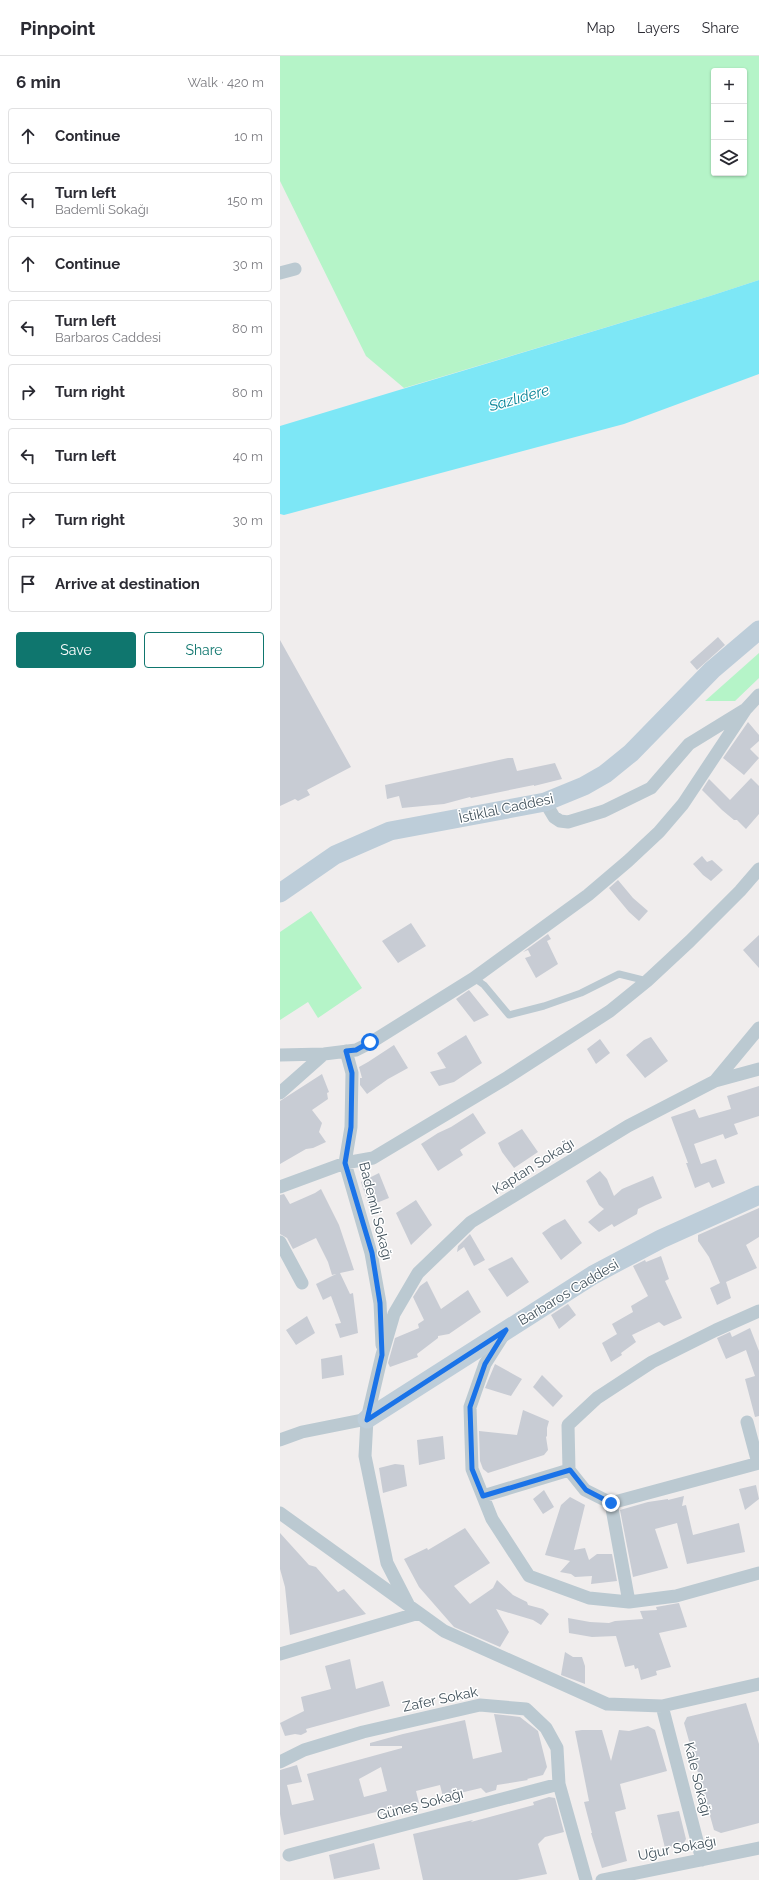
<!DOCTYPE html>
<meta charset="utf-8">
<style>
:root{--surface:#fff;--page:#f2f2f3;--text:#2b2b33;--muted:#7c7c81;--line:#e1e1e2;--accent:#0f766e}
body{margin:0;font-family:Raleway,sans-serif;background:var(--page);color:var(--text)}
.controls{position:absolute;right:12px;top:12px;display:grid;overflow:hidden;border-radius:4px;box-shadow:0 1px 3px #0004}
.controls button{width:36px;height:36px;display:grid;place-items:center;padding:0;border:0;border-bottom:1px solid var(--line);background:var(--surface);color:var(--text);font:20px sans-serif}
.stop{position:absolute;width:12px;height:12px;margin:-9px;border:3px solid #1a73e8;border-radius:50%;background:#fff}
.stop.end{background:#1a73e8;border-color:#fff;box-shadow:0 1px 4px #0008}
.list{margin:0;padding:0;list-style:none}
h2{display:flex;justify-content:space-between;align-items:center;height:52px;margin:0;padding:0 16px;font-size:17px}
h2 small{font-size:13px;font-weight:400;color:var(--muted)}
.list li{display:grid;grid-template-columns:26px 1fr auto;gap:12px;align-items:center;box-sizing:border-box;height:56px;margin:0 8px 8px;padding:0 8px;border:1px solid var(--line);border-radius:4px}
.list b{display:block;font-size:15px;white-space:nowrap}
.list p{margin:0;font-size:13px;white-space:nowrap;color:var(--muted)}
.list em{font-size:13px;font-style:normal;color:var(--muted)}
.actions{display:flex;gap:8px;padding:12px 16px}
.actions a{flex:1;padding:9px 0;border:1px solid var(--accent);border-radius:4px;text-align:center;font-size:14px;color:var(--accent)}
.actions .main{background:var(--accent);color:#fff}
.icon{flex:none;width:22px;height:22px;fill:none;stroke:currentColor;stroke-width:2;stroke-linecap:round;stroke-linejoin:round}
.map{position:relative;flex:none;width:479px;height:1824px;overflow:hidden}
header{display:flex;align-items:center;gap:24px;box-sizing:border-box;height:56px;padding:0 20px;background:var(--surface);border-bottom:1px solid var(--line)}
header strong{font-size:19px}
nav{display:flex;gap:22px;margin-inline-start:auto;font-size:14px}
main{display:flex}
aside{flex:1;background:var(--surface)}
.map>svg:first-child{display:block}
</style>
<header>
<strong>Pinpoint</strong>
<nav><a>Map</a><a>Layers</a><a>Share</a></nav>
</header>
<main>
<aside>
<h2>6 min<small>Walk · 420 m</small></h2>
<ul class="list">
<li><svg class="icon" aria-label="ahead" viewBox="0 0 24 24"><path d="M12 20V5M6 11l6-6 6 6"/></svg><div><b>Continue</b></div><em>10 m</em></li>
<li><svg class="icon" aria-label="left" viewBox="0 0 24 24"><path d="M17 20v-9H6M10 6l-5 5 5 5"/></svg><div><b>Turn left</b><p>Bademli Sokağı</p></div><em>150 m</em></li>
<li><svg class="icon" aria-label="ahead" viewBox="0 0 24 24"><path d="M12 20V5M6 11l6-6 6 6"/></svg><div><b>Continue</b></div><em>30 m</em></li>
<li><svg class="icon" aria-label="left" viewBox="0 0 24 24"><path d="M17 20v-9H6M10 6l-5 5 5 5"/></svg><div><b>Turn left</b><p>Barbaros Caddesi</p></div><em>80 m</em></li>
<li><svg class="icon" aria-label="right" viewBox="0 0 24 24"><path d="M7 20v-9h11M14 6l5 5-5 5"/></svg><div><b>Turn right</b></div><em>80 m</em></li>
<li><svg class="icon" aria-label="left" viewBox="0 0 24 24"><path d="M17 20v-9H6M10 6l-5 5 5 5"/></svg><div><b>Turn left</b></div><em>40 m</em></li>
<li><svg class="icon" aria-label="right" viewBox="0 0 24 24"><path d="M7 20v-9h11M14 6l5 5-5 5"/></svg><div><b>Turn right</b></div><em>30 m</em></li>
<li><svg class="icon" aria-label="arrive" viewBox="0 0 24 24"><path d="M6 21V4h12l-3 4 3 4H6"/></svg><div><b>Arrive at destination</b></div></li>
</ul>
<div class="actions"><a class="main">Save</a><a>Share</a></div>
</aside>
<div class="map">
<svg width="479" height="1824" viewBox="0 0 479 1824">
<rect width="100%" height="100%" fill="#f0eded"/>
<path fill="#b5f4c8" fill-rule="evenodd" d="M0 0H479V224L430 240 124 332 86 300 0 125ZM434 15H464V117H434Z
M479 597V622L455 645H425Z
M31 855 82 932 38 962 28 946 0 964V876Z"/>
<path fill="#7de7f6" d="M479 224V318L344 368 4 459 0 458V370L430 240Z"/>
<path fill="#c8ccd4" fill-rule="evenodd" d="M438 581 445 589 417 614 410 606Z
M0 584 71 711 27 734 30 739 18 745 15 743 0 750Z
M468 666 479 679V685L470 693 479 702 464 719 443 702Z
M228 702H233L237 715 275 707 282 723 254 730V729L191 742 190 741 164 748 122 752 119 740 107 743 105 729Z
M471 722 479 730V758L466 773 457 764H454L442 754 422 734 429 723 450 744Z
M422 800 427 806 432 804 443 814 431 825 423 819 413 808Z
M338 824 353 842 368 855 359 865 349 856 329 832Z
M131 867 146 890 118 907 102 885Z
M268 878 271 883 267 885 278 908 256 922 245 902 251 900 248 894 243 896Z
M479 879V912L463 894Z
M189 934 209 959 194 966 176 943Z
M186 979 202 1007 174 1026 159 1030 150 1016 166 1012 157 997Z
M371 981 388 1005 365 1022 346 999 364 984Z
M320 983 330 997 316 1008 307 993Z
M114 989 128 1012 108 1023 87 1038 80 1029V1022H82L79 1011 88 1006Z
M42 1018 49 1036 47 1037 48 1043 32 1054 42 1067 39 1076 46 1086 33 1092 26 1093 0 1108V1045Z
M479 1030V1060L454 1068 458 1078 445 1083 443 1078 414 1088 421 1108 436 1103 445 1127 432 1132 429 1126 415 1132 406 1107H408L391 1061 415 1053 419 1062 451 1053 447 1040Z
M193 1057 206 1077 180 1094 183 1099 158 1115 141 1088 158 1077 171 1071Z
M242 1073 258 1096 234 1112 222 1096 218 1087Z
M320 1115 327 1123 334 1140 342 1133 373 1120 382 1142 366 1149 358 1153 357 1158 334 1171 332 1168 319 1176 308 1166 324 1153 319 1149 306 1125Z
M99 1117 109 1142 89 1150 81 1126Z
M41 1133 59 1169 74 1214 60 1217 70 1238 73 1237 78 1277 60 1282 55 1268 61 1267 51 1240 43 1244 36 1228 56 1218 52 1219 48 1206 36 1182 13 1193 7 1182 0 1178V1139L4 1138 10 1148 35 1137Z
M136 1144 152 1169 131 1189 116 1157Z
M479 1152V1181L466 1189 477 1212 446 1226 451 1242 437 1249 430 1232 440 1227 429 1201 418 1185V1179Z
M285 1163 302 1187 281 1204 262 1177 272 1170Z
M190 1178 205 1204 194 1210 184 1191 177 1196 178 1190Z
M381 1200 389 1223 385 1225 402 1262 384 1270 379 1266 352 1279 356 1286 341 1297 342 1299 331 1306 322 1287 337 1278 332 1268 353 1256 351 1250 368 1240 353 1210 365 1204 366 1206Z
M232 1201 249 1226 227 1241 208 1213Z
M147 1225 161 1253 188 1234 201 1256 169 1278 158 1280V1282L137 1298 138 1301 110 1311 108 1307 115 1282 139 1272 138 1268 144 1264 133 1241 140 1230Z
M288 1248 296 1259 279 1273 271 1259Z
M27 1260 35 1277 16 1289 6 1274Z
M470 1272 479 1295V1360L475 1361 465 1323 475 1320 466 1294 446 1303 437 1282 450 1276 452 1281Z
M62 1299 64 1319 42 1323 41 1303Z
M215 1308 242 1323 231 1340 205 1332Z
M262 1319 283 1340 273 1351 253 1331Z
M243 1354 269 1365 267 1372V1380L266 1381 268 1394 264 1399 208 1417 203 1413 200 1405 199 1375 237 1379Z
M163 1380 165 1403 139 1409 137 1384Z
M115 1408 124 1409 127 1430 103 1437 99 1412Z
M476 1429 479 1443 465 1454 459 1433Z
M264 1434 274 1451 263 1458 253 1443Z
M404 1440 402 1450 406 1449 413 1479 459 1467 465 1496 407 1508 397 1467 375 1473 388 1512 353 1521 340 1454 368 1446 388 1443V1444Z
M290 1441 305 1449 294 1494 305 1492 309 1504 317 1498H332L337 1525 311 1528 312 1520 295 1521 291 1518 280 1516 290 1505 265 1499 281 1449Z
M185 1472 210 1507 174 1530 190 1548 213 1532 217 1524 233 1539 247 1546 248 1549 263 1553 269 1558 261 1569 253 1564 216 1553 229 1576 220 1591 174 1571 139 1531 124 1503 147 1492 148 1494Z
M0 1477 29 1509 36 1511 58 1536 64 1533 86 1558 10 1579 5 1531 0 1513Z
M399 1547 407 1571 379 1577 391 1611 376 1615 377 1619 361 1624 358 1612 355 1613 354 1609 345 1611 336 1580 312 1581 289 1577 288 1562 310 1566 329 1567 335 1565 363 1563 360 1555 377 1554 376 1551Z
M285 1596 293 1601H302L305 1610V1628L281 1619Z
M70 1603 76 1633 103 1625 110 1650 26 1673 27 1676 21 1679 15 1678 5 1680 0 1667 24 1655 21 1641 51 1633 45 1610Z
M466 1647 479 1688V1767L441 1777 434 1774 404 1667 407 1661Z
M214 1658 240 1661 258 1675 267 1711 263 1719 247 1723 248 1724 217 1729 216 1734 206 1737 201 1732 163 1741 160 1729 136 1735 139 1747 107 1754V1756L97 1759 96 1756 4 1779 0 1758V1714L17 1709 22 1726 7 1729 12 1749 34 1744 27 1718 122 1692V1690H90V1687L123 1678 185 1664 193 1703 222 1696ZM101 1711 107 1735 84 1741 79 1723Z
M368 1670 375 1674 387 1715 340 1728 346 1753 335 1756 347 1805 322 1812 311 1777H312L304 1746 309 1745 295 1675 302 1674H322L331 1705 339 1674 349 1675Z
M269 1741 275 1742 284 1776 265 1781 258 1788 267 1818 237 1824H143L133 1778 193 1764 191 1766 254 1749 253 1746Z
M399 1755 406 1783 404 1787 385 1792 377 1759Z
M94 1787 100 1813 54 1823 49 1799Z"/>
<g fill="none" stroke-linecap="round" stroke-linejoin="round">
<path stroke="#bbc9d1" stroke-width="7" d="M194 922 204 929 229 959 264 950 301 937 339 918 367 925"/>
<path stroke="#bbc9d1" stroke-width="13" d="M0 217 15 213
M265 746 274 761 280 765 288 766 324 755 371 732 409 688 466 653 479 639
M66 995 72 1017 71 1071 65 1107 91 1197 100 1247 102 1289
M0 999 44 998 76 994 90 987 194 922 308 839 348 805 379 776 403 748 466 653
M435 1025 479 972
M0 1037 44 998
M0 1131 65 1107 93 1102 228 1021 330 955 367 925 410 885 460 835 479 813
M0 1186 22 1227
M479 1255 436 1274 372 1306 317 1342 288 1369 289 1414 305 1434 331 1447 479 1407
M224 1278 205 1308 190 1351 192 1413 212 1463 249 1520 309 1542 349 1546 396 1540 479 1517
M467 1366 478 1407
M0 1384 22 1376 87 1363
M203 1440 289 1414
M331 1447 349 1546
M0 1457 164 1575 327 1648 382 1650 479 1628
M129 1550 107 1507 85 1400 87 1363 102 1299 114 1258 138 1217 191 1166 348 1070 435 1025 479 1013
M0 1598 139 1557
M382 1650 422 1804
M0 1706 24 1694 83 1676 200 1649 246 1653 266 1672 277 1692 279 1728 306 1824
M9 1799 279 1728
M322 1824 479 1792"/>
<path stroke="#bdcdd9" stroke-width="19" d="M0 837 55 799 110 775 265 746 304 730 325 718 351 697 432 614 479 574
M87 1363 313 1219 381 1183 479 1139"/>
</g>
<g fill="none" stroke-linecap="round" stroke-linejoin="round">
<path stroke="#1a73e8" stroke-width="5" d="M90 986 76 994 66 995 72 1017 71 1071 65 1107 92 1197 100 1247 102 1299 87 1364 226 1274 205 1308 190 1351 192 1413 203 1440 290 1414 306 1434 331 1447"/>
</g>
<g text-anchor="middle" stroke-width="3" stroke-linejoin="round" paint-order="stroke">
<g font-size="14" fill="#43535d" stroke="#fff">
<text transform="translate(226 752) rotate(-12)" y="5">İstiklal Caddesi</text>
<text transform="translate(253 1110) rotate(-32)" y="5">Kaptan Sokağı</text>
<text transform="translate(96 1155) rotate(76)" y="5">Bademli Sokağı</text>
<text transform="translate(288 1236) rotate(-31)" y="5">Barbaros Caddesi</text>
<text transform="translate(160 1643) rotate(-12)" y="5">Zafer Sokak</text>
<text transform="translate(418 1723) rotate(76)" y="5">Kale Sokağı</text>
<text transform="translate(140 1748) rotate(-15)" y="5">Güneş Sokağı</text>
<text transform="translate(397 1792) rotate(-11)" y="5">Uğur Sokağı</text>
</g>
<g font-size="15" font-style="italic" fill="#038093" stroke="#fff">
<text transform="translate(239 342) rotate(-16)" y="5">Sazlıdere</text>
</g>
</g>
</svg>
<div class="controls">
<button>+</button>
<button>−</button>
<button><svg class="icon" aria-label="layers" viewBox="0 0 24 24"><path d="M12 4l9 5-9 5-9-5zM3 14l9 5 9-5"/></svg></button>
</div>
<div class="stop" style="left:90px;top:986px"></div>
<div class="stop end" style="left:331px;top:1447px"></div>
</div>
</main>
